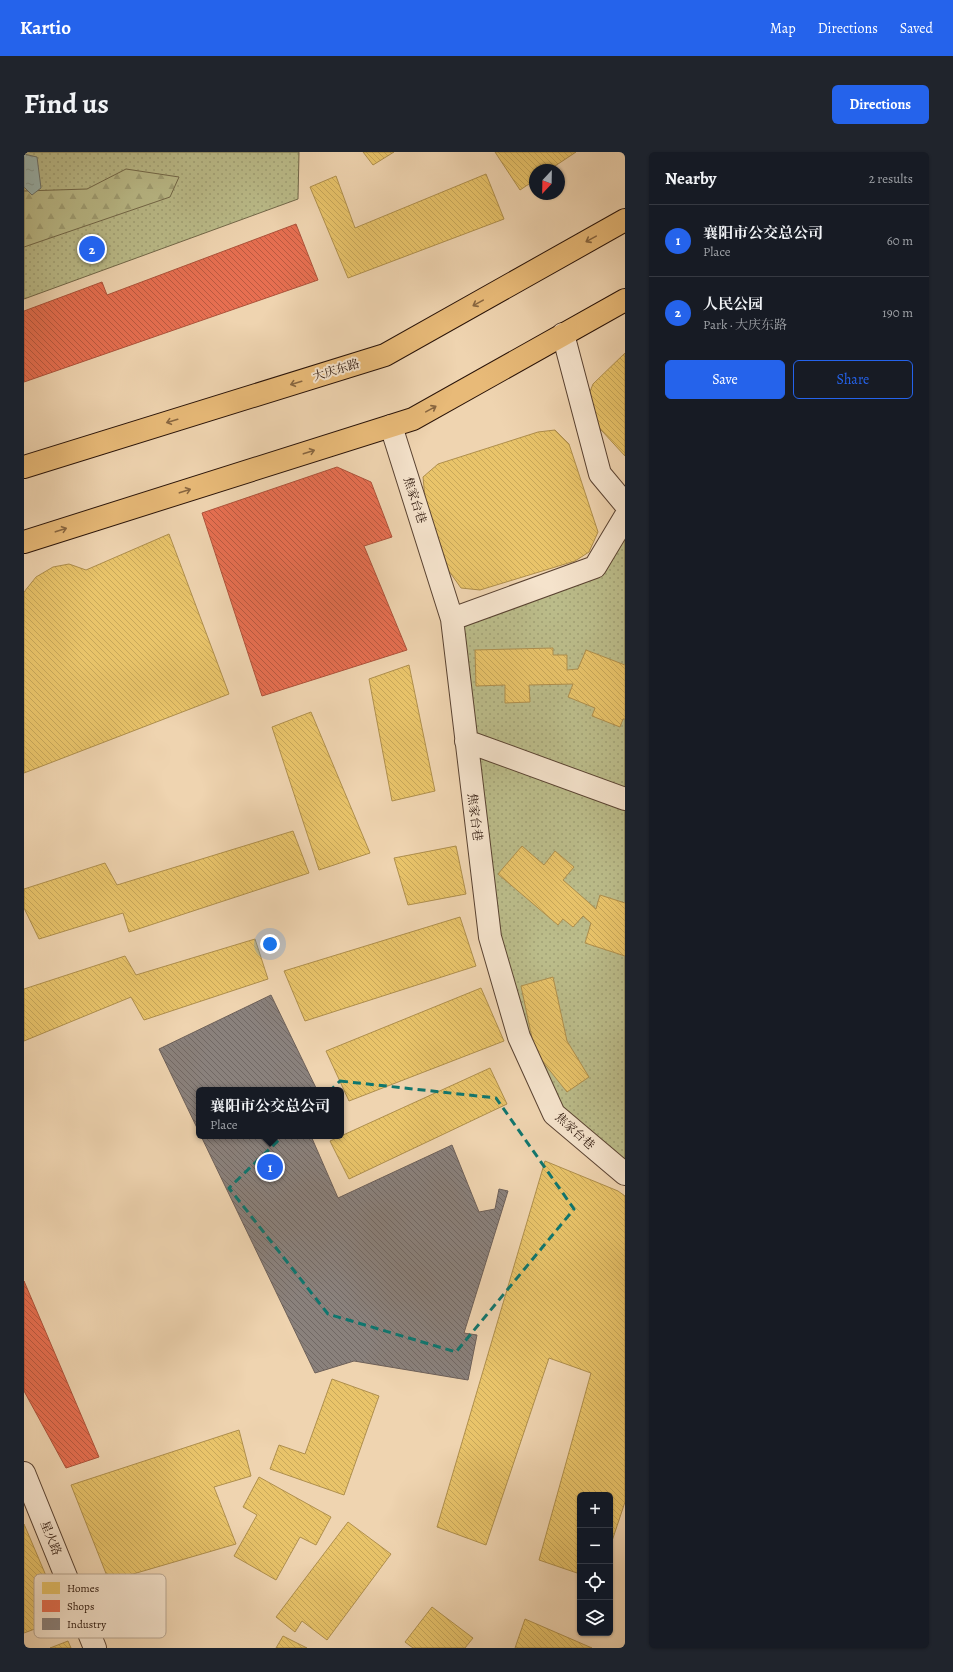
<!DOCTYPE html>
<meta charset="utf-8">
<style>
:root{--surface:#171b24;--page:#20242c;--text:#f1f3f6;--muted:#9ea1a6;--line:#363941;--accent:#2563eb}
body{margin:0;font-family:Alegreya,"Noto Serif SC",serif;background:var(--page);color:var(--text)}
.controls{position:absolute;right:12px;bottom:12px;display:grid;overflow:hidden;border-radius:6px;box-shadow:0 1px 3px #0004}
.controls button{width:36px;height:36px;display:grid;place-items:center;padding:0;border:0;border-bottom:1px solid var(--line);background:var(--surface);color:var(--text);font:20px sans-serif}
.compass{position:absolute;left:505px;top:12px;width:36px;height:36px;border-radius:50%;background:var(--surface);box-shadow:0 1px 3px #0004;rotate:202deg}
.you{position:absolute;left:246px;top:792px;width:14px;height:14px;margin:-10px;border:3px solid #fff;border-radius:50%;background:#1a73e8;box-shadow:0 0 0 6px #1a73e833}
.badge{display:grid;place-items:center;width:26px;height:26px;border-radius:50%;background:var(--accent);color:#fff;font-size:13px;font-weight:700}
.pin{position:absolute;translate:-50% -50%;border:2px solid #fff;box-shadow:0 1px 4px #0006}
.popup{position:absolute;left:172px;top:935px;width:148px;height:52px;box-sizing:border-box;display:grid;place-content:center;border-radius:6px;background:var(--surface);filter:drop-shadow(0 1px 3px #0005);font-size:13px;white-space:nowrap;color:var(--muted)}
.popup b{font-size:15px;color:var(--text)}
.popup::after{content:'';position:absolute;left:50%;top:100%;margin-left:-8px;border:8px solid transparent;border-top-color:var(--surface)}
.list{margin:0;padding:0;list-style:none}
h2{display:flex;justify-content:space-between;align-items:center;height:52px;margin:0;padding:0 16px;font-size:17px}
h2 small{font-size:13px;font-weight:400;color:var(--muted)}
.list li{display:grid;grid-template-columns:26px 1fr auto;gap:12px;align-items:center;box-sizing:border-box;height:72px;padding:0 16px;border-top:1px solid var(--line)}
.list b{display:block;font-size:15px;white-space:nowrap}
.list p{margin:0;font-size:13px;white-space:nowrap;color:var(--muted)}
.list em{font-size:13px;font-style:normal;color:var(--muted)}
.actions{display:flex;gap:8px;padding:12px 16px}
.actions a{flex:1;padding:9px 0;border:1px solid var(--accent);border-radius:6px;text-align:center;font-size:14px;color:var(--accent)}
.actions .main{background:var(--accent);color:#fff}
.icon{flex:none;width:22px;height:22px;fill:none;stroke:currentColor;stroke-width:2;stroke-linecap:round;stroke-linejoin:round}
.map{position:relative;flex:none;width:601px;height:1496px;overflow:hidden;border-radius:6px}
header{display:flex;align-items:center;gap:24px;box-sizing:border-box;height:56px;padding:0 20px;background:var(--accent);color:#fff}
header strong{font-size:19px}
nav{display:flex;gap:22px;margin-inline-start:auto;font-size:14px}
.intro{display:flex;align-items:center;justify-content:space-between;box-sizing:border-box;height:96px;padding:0 24px}
h1{margin:0;font-size:28px}
.button{padding:10px 18px;border-radius:6px;background:var(--accent);color:#fff;font-size:14px;font-weight:700}
main{display:flex;gap:24px;padding:0 24px}
aside{flex:1;background:var(--surface);border-radius:6px;box-shadow:0 1px 3px #0004}
.map>svg:first-child{display:block}
</style>
<header>
<strong>Kartio</strong>
<nav><a>Map</a><a>Directions</a><a>Saved</a></nav>
</header>
<div class="intro"><h1>Find us</h1><a class="button">Directions</a></div>
<main>
<div class="map">
<svg width="601" height="1496" viewBox="0 0 601 1496">
<defs>
<pattern id="grass-dots" width="8" height="8" patternUnits="userSpaceOnUse"><rect width="8" height="8" fill="#bbbc8a"/><path d="M2 2h.1M6 6h.1" fill="none" stroke="#a1a176" stroke-width="1.8" stroke-linecap="round"/></pattern>
<pattern id="forest-firs" width="22" height="20" patternUnits="userSpaceOnUse"><rect width="22" height="20" fill="#bbbc8a"/><path d="M5 1l3.5 6h-7zM16 11l3.5 6h-7z" fill="#a1a176"/></pattern>
<pattern id="water-ripples" width="26" height="14" patternUnits="userSpaceOnUse"><rect width="26" height="14" fill="#9bb7b2"/><path d="M2 4q2-2 4 0t4 0M15 11q2-2 4 0t4 0" fill="none" stroke="#869c98"/></pattern>
<pattern id="homes-back-hatch" width="6" height="6" patternUnits="userSpaceOnUse"><rect width="6" height="6" fill="#e9c46a"/><path d="M-1 5l2 2M0 0l6 6M5-1l2 2" fill="none" stroke="#c8a85a"/></pattern>
<pattern id="shops-back-hatch" width="6" height="6" patternUnits="userSpaceOnUse"><rect width="6" height="6" fill="#e76f51"/><path d="M-1 5l2 2M0 0l6 6M5-1l2 2" fill="none" stroke="#bb5a41"/></pattern>
<pattern id="industry-back-hatch" width="6" height="6" patternUnits="userSpaceOnUse"><rect width="6" height="6" fill="#8a817c"/><path d="M-1 5l2 2M0 0l6 6M5-1l2 2" fill="none" stroke="#716864"/></pattern>
</defs>
<rect width="100%" height="100%" fill="#efd4b0"/>
<filter id="stains"><feTurbulence type="fractalNoise" baseFrequency=".005" numOctaves="4"/><feColorMatrix values="0 0 0 0 .2 0 0 0 0 .09 0 0 0 0 .02 0 0 0 .5 -.17"/></filter>
<radialGradient id="worn" r=".72"><stop offset=".6" stop-color="#630" stop-opacity="0"/><stop offset="1" stop-color="#630" stop-opacity=".3"/></radialGradient>
<path fill="url(#grass-dots)" stroke="#726849" d="M0 0H275L274 47 0 147Z
M601 365V1022L530 962 466 785 428 467 571 415Z"/>
<path fill="url(#forest-firs)" stroke="#726849" d="M102 17 155 25 146 45 0 95V39L63 37Z"/>
<path fill="url(#water-ripples)" stroke="#6d756e" d="M0 2 13 5 17 36 8 43 0 35Z"/>
<path fill="url(#homes-back-hatch)" stroke="#af8f4d" d="M339 0H370L349 13Z
M471 0H552L525 18H511V28L496 38Z
M462 22 480 67 324 126 286 35 312 24 331 76Z
M601 201V304L567 267 565 242 569 232Z
M531 278 545 292 574 380 565 400 551 409 456 438 437 436 425 419 401 346 399 325 414 312 514 280Z
M145 382 205 542 0 621V440L12 425 29 415 45 412 62 418Z
M529 496V503H543V518L554 517 562 498 601 513V567H599L596 575 568 564 571 556 544 545 549 532 505 533 506 550 481 551V533L452 534 451 498Z
M385 513 411 639 368 649 345 527Z
M287 560 346 701 295 718 248 575Z
M269 679 285 721 105 780 99 761 15 787 0 756V737L81 711 93 733Z
M432 694 442 742 384 753 370 706Z
M498 694 520 713 531 699 550 715 539 728 572 757 576 743 601 751V804L561 791 567 771 559 764 549 775 539 767 534 773 474 722Z
M436 765 452 814 281 869 260 819Z
M231 787 244 827 120 868 107 845 0 889V837L101 804 112 823Z
M529 825 543 889 565 925 543 940 511 900 497 834Z
M457 836 480 889 325 949 302 899Z
M466 916 483 952 325 1027 306 989Z
M521 1009 594 1039 601 1044V1350L586 1395V1343H556V1422L515 1408 567 1221 525 1206 462 1393 413 1375Z
M308 1227 355 1244 320 1343 246 1317 255 1293 281 1302Z
M215 1278 227 1324 190 1335 212 1392 85 1429 47 1333Z
M235 1325 307 1365 292 1393 276 1385 252 1428 210 1404 233 1363 219 1355Z
M324 1370 367 1402 303 1488 278 1469 271 1480 252 1465Z
M0 1372 40 1466 0 1481Z
M408 1455 449 1486 441 1496H389L381 1490Z
M501 1467 568 1496H491Z
M259 1484 283 1496H252Z
M44 1489 47 1496H26Z"/>
<path fill="url(#shops-back-hatch)" stroke="#ae533b" d="M272 72 294 128 0 230V159L78 130 83 143Z
M313 315 347 330 368 385 340 394 383 498 238 544 178 361Z
M0 1129 75 1305 42 1316 0 1239Z"/>
<path fill="url(#industry-back-hatch)" stroke="#6d6059" d="M247 843 293 938H175V980L135 897Z
M177 984H287L314 1046 428 993 455 1060 471 1057 475 1037 484 1039 440 1181 453 1183 444 1228 330 1209 291 1221Z"/>
<g fill="none" stroke-linecap="round" stroke-linejoin="round">
<defs>
<path id="minor" d="M539 182 576 322 601 352
M367 274 428 467 466 785 495 885 530 962 601 1022
M428 467 571 415 601 365
M442 589 601 647
M0 1321 71 1496"/>
<path id="major" d="M0 315 361 203 601 68
M0 390 389 267 601 148"/>
</defs>
<use href="#minor" stroke="#5a4332" stroke-width="24"/>
<use href="#major" stroke="#291308" stroke-width="24"/>
<use href="#minor" stroke="#f5e3cc" stroke-width="22"/>
<use href="#major" stroke="#e8ba78" stroke-width="22"/>
</g>
<defs><path id="oneway-shaft" d="M-6 0H5M1.5-3L5.5 0L1.5 3" fill="none" stroke-width="1.6" stroke-linecap="round" stroke-linejoin="round"/></defs>
<g stroke="#886640">
<use href="#oneway-shaft" transform="translate(567 87) rotate(151)"/>
<use href="#oneway-shaft" transform="translate(454 151) rotate(151)"/>
<use href="#oneway-shaft" transform="translate(272 231) rotate(163)"/>
<use href="#oneway-shaft" transform="translate(407 257) rotate(-29)"/>
<use href="#oneway-shaft" transform="translate(148 269) rotate(163)"/>
<use href="#oneway-shaft" transform="translate(285 300) rotate(-18)"/>
<use href="#oneway-shaft" transform="translate(161 339) rotate(-18)"/>
<use href="#oneway-shaft" transform="translate(37 378) rotate(-18)"/>
</g>
<path fill="none" stroke="#0f766e" stroke-width="3" stroke-dasharray="8 5" stroke-linejoin="round" d="M316 929 472 946 550 1057 432 1200 304 1162 205 1036Z"/>
<g text-anchor="middle" stroke-width="4" stroke-linejoin="round" paint-order="stroke">
<g font-size="12" fill="#291308" stroke="#f5e3cc">
<text transform="translate(312 218) rotate(-17)" y="4">大庆东路</text>
<text transform="translate(391 348) rotate(72)" y="4">焦家台巷</text>
<text transform="translate(451 665) rotate(83)" y="4">焦家台巷</text>
<text transform="translate(551 979) rotate(42)" y="4">焦家台巷</text>
<text transform="translate(27 1386) rotate(68)" y="4">星火路</text>
</g>
</g>
<rect x="10" y="1422" width="132" height="64" rx="6" fill="#f5e3cc" stroke="#b8a591" stroke-width="1"/>
<rect x="18" y="1430" width="18" height="12" fill="#e9c46a"/>
<rect x="18" y="1448" width="18" height="12" fill="#e76f51"/>
<rect x="18" y="1466" width="18" height="12" fill="#8a817c"/>
<g font-size="11" fill="#291308">
<text x="43" y="1440">Homes</text>
<text x="43" y="1458">Shops</text>
<text x="43" y="1476">Industry</text>
</g>
<rect width="100%" height="100%" filter="url(#stains)"/>
<rect width="100%" height="100%" fill="url(#worn)"/>
</svg>
<div class="controls">
<button>+</button>
<button>−</button>
<button><svg class="icon" aria-label="locate" viewBox="0 0 24 24"><circle cx="12" cy="12" r="6"/><path d="M12 2v4M12 18v4M2 12h4M18 12h4"/></svg></button>
<button><svg class="icon" aria-label="layers" viewBox="0 0 24 24"><path d="M12 4l9 5-9 5-9-5zM3 14l9 5 9-5"/></svg></button>
</div>
<svg class="compass" viewBox="-18 -18 36 36"><path d="M0-13l5 13h-10z" fill="#e53935"/><path d="M0 13l5-13h-10z" fill="#9ea1a6"/></svg>
<div class="you"></div>
<div class="pin badge" style="left:246px;top:1015px">1</div>
<div class="popup"><b>襄阳市公交总公司</b>Place</div>
<div class="pin badge" style="left:68px;top:97px">2</div>
</div>
<aside>
<h2>Nearby<small>2 results</small></h2>
<ul class="list">
<li><span class="badge">1</span><div><b>襄阳市公交总公司</b><p>Place</p></div><em>60 m</em></li>
<li><span class="badge">2</span><div><b>人民公园</b><p>Park · 大庆东路</p></div><em>190 m</em></li>
</ul>
<div class="actions"><a class="main">Save</a><a>Share</a></div>
</aside>
</main>
